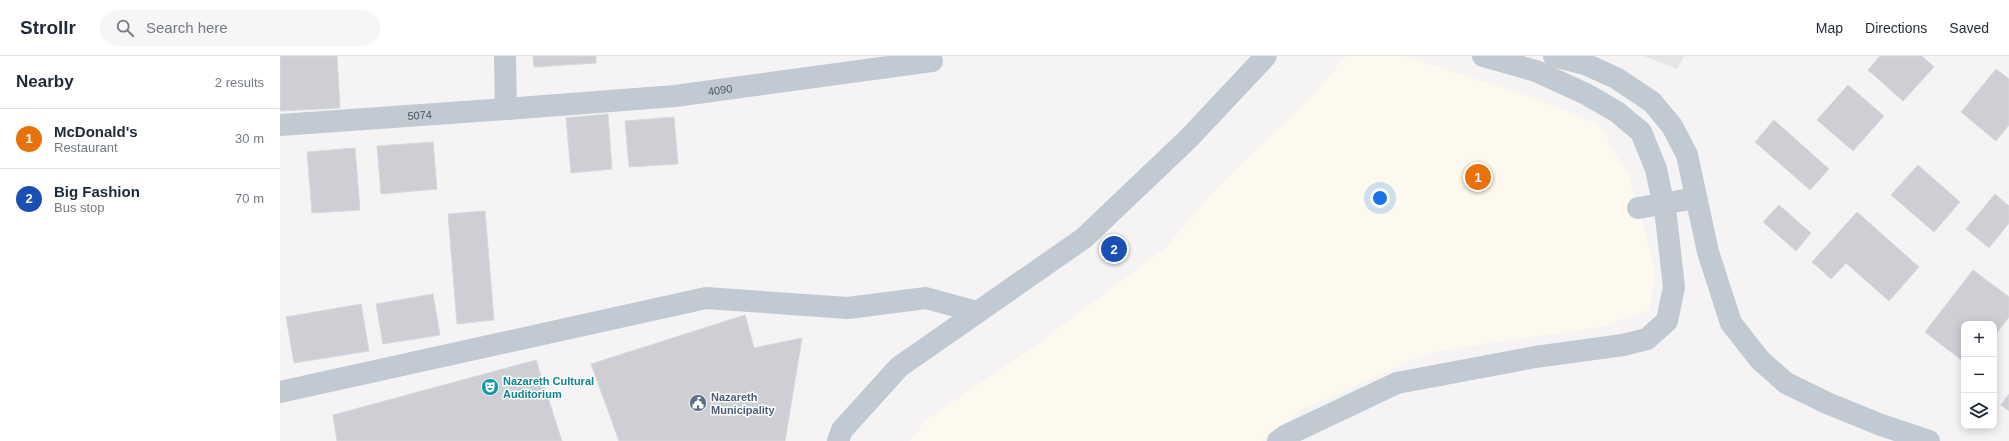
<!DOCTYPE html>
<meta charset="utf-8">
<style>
:root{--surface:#fff;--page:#f6f6f7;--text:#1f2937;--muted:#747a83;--line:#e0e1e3;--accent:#0b8043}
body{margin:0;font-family:Helvetica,sans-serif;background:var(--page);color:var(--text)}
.controls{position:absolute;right:12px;bottom:12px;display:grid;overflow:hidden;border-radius:8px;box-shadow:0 2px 10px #0003}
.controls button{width:36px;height:36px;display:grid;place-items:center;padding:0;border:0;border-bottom:1px solid var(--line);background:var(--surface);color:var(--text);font:20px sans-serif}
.you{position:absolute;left:1100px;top:142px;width:14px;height:14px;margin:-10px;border:3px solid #fff;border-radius:50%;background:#1a73e8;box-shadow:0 0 0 6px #1a73e833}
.badge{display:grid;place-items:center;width:26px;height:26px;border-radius:50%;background:var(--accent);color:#fff;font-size:13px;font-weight:700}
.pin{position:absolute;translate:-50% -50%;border:2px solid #fff;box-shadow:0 1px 4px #0006}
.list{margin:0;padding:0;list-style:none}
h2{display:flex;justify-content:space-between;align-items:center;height:52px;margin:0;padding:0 16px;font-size:17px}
h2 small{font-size:13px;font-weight:400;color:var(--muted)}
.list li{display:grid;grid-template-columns:26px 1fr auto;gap:12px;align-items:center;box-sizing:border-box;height:60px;padding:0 16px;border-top:1px solid var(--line)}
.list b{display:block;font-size:15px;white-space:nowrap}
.list p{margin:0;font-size:13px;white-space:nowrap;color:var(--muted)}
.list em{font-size:13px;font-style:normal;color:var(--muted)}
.icon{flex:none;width:22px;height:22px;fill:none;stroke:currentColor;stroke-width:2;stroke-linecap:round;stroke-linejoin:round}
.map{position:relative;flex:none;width:1729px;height:385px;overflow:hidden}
header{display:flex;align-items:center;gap:24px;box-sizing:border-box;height:56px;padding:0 20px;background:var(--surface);border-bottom:1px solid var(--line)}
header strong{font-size:19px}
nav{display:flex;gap:22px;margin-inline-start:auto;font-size:14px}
.search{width:280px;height:36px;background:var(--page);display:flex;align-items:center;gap:10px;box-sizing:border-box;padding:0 14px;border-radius:22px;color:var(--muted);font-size:15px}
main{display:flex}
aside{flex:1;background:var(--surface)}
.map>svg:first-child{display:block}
</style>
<header>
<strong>Strollr</strong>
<div class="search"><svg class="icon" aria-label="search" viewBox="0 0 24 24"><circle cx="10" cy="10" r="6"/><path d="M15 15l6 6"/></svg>Search here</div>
<nav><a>Map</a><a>Directions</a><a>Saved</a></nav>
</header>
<main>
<aside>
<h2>Nearby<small>2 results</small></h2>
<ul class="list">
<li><span class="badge" style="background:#e8710a">1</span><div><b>McDonald's</b><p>Restaurant</p></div><em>30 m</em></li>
<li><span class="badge" style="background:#1a4fb4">2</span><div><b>Big Fashion</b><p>Bus stop</p></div><em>70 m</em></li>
</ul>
</aside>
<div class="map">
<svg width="1729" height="385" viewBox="0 0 1729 385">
<rect width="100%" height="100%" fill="#f5f3f3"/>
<path fill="#fdf9ef" d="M1066 0H1124L1243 38 1318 67 1350 122 1375 213 1370 253 1326 270 1152 296 1020 354 982 385H630L646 364 755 290 886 191 932 137 1036 36Z"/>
<path fill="#e6e4e5" d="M1364 0H1404L1397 13Z"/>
<path fill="#cdcfd5" stroke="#d7d9de" d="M0 0H57L60 52 0 55Z
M253 0H316V7L254 11Z
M1600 0H1642L1654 11 1623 45 1588 14Z
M1716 13 1729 23V69L1716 85 1681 56Z
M1568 29 1604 60 1573 95 1537 64Z
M328 58 332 113 291 117 286 62Z
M394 61 398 108 349 111 345 65Z
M1494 64 1549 113 1530 134 1475 86Z
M153 86 157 133 101 138 97 90Z
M75 92 80 154 32 157 27 96Z
M1638 109 1680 146 1654 176 1611 139Z
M1715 138 1729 150V167L1709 192 1686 173Z
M1499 149 1531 177 1516 195 1483 166Z
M205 155 214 264 177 268 168 158Z
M1577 156 1639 211 1609 245 1566 207 1551 223 1532 206Z
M1693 214 1729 241V261L1714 281V268H1684V306L1645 276Z
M153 238 160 279 103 288 96 248Z
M81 248 89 295 14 307 6 261Z
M465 259 474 292 522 282 505 385H339L311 308Z
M256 304 282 385H57L53 359Z
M1729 338V355L1721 349Z"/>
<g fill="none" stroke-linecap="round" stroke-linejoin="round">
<g stroke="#c1cad2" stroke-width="22">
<path d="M1274 0 1305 8 1336 22 1372 46 1392 70 1407 99 1428 196 1451 267 1480 304 1506 327 1547 347 1601 369 1649 385"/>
<path id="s1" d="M226 53 395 40 652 5"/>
<path id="s2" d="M0 69 226 53 225 0"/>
<path d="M0 336 426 242 568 252 646 242 697 256"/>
<path d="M558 385 562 374 619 311 804 182 909 82 986 0"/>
<path d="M998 385 1005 380 1117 327 1255 301 1343 289 1367 283 1387 265 1394 231 1386 161 1376 113 1361 76 1337 56 1306 38 1256 15 1203 0"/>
</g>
<path stroke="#c1cad2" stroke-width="22" d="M1358 152 1416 142"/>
</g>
<defs>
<symbol id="theatre-disc" viewBox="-11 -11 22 22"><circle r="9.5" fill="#0f9aa8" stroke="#fff"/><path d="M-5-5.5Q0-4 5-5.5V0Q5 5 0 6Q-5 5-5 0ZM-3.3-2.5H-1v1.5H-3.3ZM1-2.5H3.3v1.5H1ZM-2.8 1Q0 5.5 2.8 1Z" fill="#fff"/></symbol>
<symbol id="civic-disc" viewBox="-11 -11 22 22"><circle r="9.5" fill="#5c6f8a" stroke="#fff"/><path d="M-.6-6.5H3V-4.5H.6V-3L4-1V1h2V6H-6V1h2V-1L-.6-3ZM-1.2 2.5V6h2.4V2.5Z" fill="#fff"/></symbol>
</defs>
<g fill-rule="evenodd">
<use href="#theatre-disc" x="200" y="321" width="20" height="20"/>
<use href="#civic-disc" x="408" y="337" width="20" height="20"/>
</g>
<g text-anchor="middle" stroke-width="3" stroke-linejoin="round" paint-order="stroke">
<g font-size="11" fill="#4a5661" stroke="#fff">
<text dy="4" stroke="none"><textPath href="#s1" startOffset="215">4090</textPath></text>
<text dy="4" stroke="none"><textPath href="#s2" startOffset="140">5074</textPath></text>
</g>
<g font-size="11" font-weight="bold" fill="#0d838f" stroke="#fff" text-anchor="start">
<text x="223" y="329">Nazareth Cultural<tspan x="223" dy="13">Auditorium</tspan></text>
</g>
<g font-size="11" font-weight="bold" fill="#4e5e75" stroke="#fff" text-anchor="start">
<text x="431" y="345">Nazareth<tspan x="431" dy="13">Municipality</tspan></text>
</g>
</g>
</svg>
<div class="controls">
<button>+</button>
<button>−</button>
<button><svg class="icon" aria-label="layers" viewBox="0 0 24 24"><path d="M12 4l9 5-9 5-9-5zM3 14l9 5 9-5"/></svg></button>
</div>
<div class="you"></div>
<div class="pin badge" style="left:1198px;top:121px;background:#e8710a">1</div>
<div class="pin badge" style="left:834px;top:193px;background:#1a4fb4">2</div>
</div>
</main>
